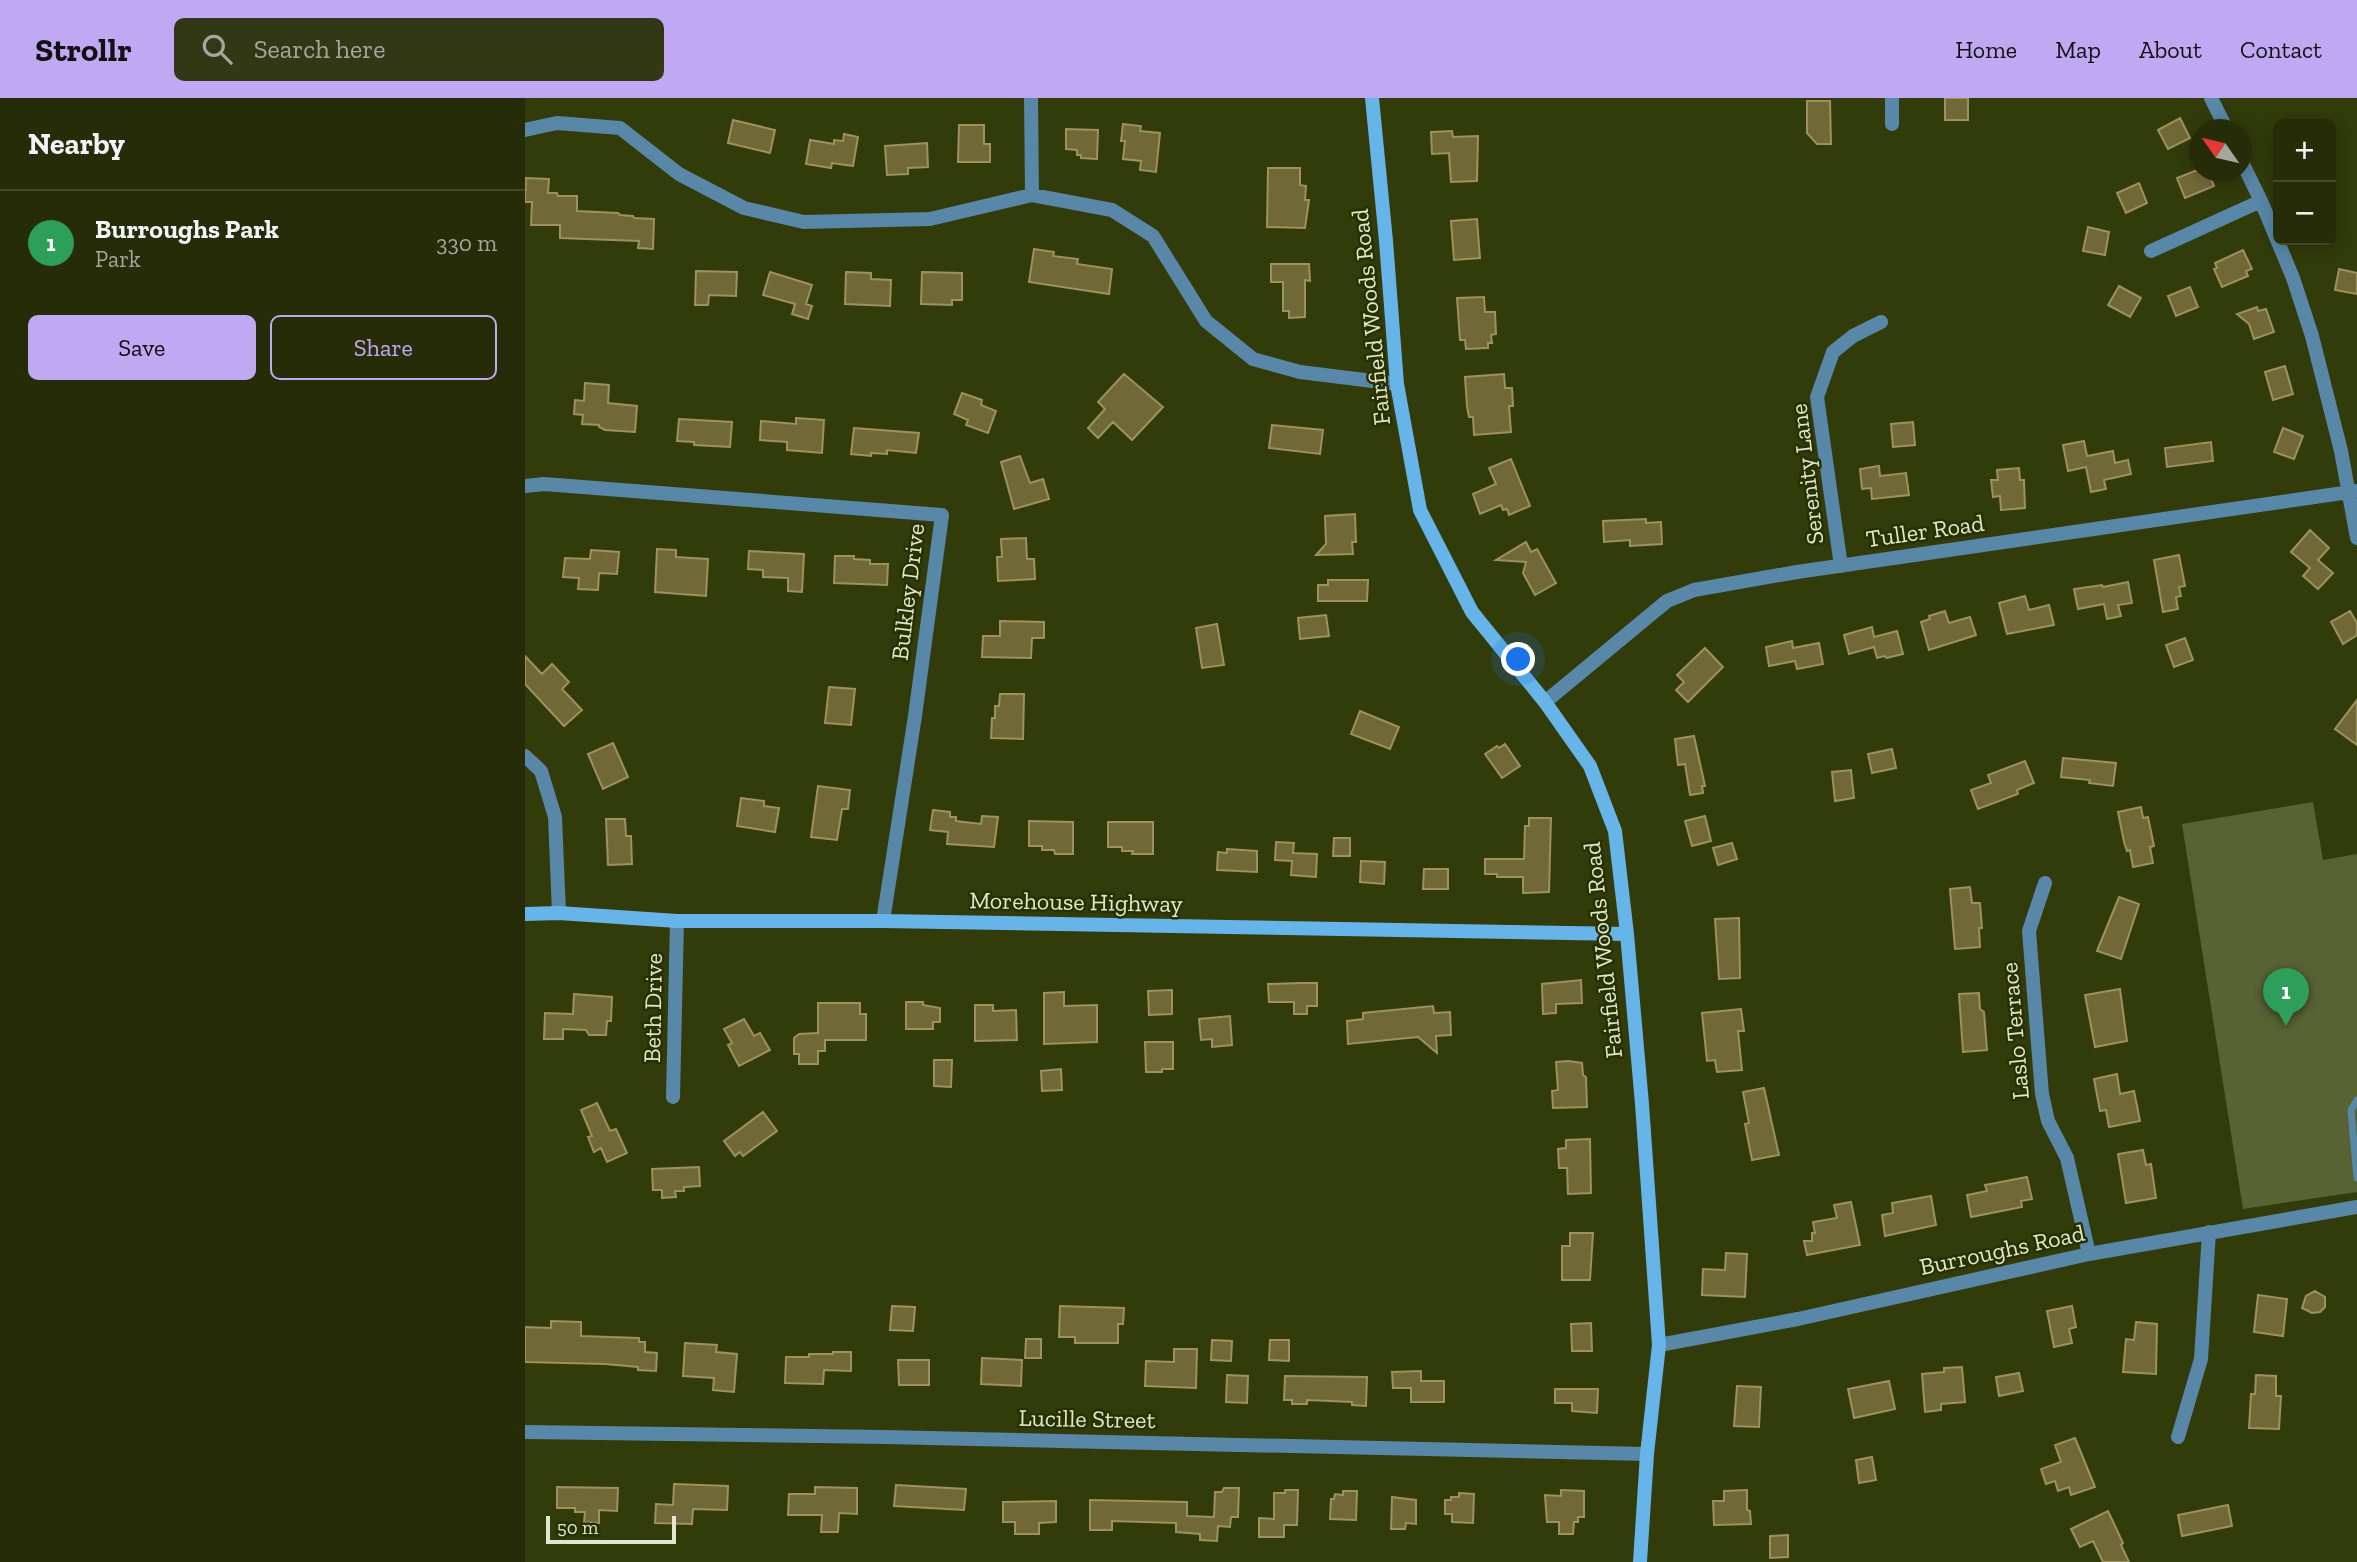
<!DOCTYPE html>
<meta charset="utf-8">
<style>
:root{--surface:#262c08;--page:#323816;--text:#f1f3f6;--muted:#a4a79c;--line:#424829;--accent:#c1a8f3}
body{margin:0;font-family:"Zilla Slab",serif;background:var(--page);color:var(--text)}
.controls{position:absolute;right:21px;top:21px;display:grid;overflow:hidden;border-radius:10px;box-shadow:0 4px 18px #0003}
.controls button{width:63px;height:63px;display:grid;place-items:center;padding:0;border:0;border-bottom:2px solid var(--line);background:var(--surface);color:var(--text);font:35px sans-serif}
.compass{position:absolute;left:1664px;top:21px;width:63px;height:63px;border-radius:50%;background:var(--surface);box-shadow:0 4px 18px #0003;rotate:304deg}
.scale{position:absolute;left:21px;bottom:18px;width:130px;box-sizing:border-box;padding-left:7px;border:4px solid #e0e7ce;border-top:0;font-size:19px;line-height:24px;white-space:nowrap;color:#e0e7ce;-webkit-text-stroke:5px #283000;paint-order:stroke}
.you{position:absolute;left:994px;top:562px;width:24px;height:24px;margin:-18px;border:5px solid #fff;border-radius:50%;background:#1a73e8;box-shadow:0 0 0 10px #1a73e833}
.badge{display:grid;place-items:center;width:46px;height:46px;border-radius:50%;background:var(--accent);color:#fff;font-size:23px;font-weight:700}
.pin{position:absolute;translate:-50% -58px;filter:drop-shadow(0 2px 4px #0008)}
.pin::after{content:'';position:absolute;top:37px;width:24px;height:21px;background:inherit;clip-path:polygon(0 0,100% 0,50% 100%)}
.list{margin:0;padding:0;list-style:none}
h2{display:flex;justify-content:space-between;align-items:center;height:91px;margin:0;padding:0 28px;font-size:30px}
h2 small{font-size:23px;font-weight:400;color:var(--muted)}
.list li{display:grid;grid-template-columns:46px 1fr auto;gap:21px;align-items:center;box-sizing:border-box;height:105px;padding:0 28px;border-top:2px solid var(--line)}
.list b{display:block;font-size:26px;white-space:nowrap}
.list p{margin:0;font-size:23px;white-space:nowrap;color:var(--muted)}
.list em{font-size:23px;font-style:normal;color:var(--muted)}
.actions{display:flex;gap:14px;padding:21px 28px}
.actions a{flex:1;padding:16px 0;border:2px solid var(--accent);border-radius:10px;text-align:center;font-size:24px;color:var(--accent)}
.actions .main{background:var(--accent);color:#111}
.icon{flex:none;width:38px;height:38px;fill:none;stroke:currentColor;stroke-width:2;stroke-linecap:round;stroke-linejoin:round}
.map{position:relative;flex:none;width:1832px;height:1464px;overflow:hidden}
header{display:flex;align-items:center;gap:42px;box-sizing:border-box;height:98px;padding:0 35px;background:var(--accent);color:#111}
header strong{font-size:33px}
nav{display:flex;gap:38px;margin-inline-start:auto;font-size:24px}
.search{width:490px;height:63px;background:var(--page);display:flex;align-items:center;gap:18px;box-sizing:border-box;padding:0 24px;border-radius:10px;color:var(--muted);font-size:26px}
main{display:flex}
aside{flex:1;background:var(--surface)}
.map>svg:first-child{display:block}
</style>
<header>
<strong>Strollr</strong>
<div class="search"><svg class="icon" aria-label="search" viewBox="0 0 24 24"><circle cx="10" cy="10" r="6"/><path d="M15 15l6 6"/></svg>Search here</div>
<nav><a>Home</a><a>Map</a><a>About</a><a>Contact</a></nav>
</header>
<main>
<aside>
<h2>Nearby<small></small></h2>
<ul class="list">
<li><span class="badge" style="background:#2e9e5b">1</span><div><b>Burroughs Park</b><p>Park</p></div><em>330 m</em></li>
</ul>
<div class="actions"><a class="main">Save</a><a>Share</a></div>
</aside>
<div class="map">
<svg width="1832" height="1464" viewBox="0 0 1832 1464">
<rect width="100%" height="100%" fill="#323b0a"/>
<path fill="#586334" d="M1788 704 1798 762 1832 756V1094L1718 1111 1657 726Z"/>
<path fill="#716837" stroke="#9b9260" stroke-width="2" d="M1420 0H1443V22H1420Z
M1282 3H1305L1306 46H1292L1282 35Z
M1655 20 1665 40 1643 51 1633 32Z
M208 22 250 32 245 55 203 45Z
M598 26 616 28 615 33 635 35 631 74 615 72 616 63 598 61 600 43H596Z
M434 27H459V46H465V64H433Z
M541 31 573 32 572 61 556 60V57H552V52L541 51Z
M927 33 928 39 953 38 952 83 926 84 924 55 907 56 906 34Z
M319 36 333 39 328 68 307 65 306 70 281 66 285 42 309 46V42L318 43Z
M402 45 403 69 383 70V76L362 77 360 48Z
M743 70H775V87L781 88 780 102H784L780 130 742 129Z
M1675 71V74H1683L1689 88 1660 100 1652 80Z
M1 80 24 81 23 95H32L33 98H52V113L93 115 95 117 108 118 109 120 129 121 128 151 113 150 114 143 35 140V127H6L7 104H0Z
M1614 85 1622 105 1601 115 1592 95Z
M952 121 955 160 929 162 926 123Z
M1563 129 1584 134 1580 157 1558 153Z
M509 151 529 154 528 158 553 161 552 166 587 171 584 196 504 184Z
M1718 152 1727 171 1721 173 1723 178 1697 189 1689 171 1692 170 1690 165Z
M746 166H784L785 183 780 182V219L764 220V213H758V184H746Z
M1814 171 1832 175V196L1810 192Z
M171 173 212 174 211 198 184 197 183 207H170Z
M245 174 287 187 281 206 287 208 283 221 267 216 270 206 238 197Z
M321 174 346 175V181L366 182 365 208 320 206Z
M397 174 437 175V202H427V207L396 206Z
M1594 188 1616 200 1605 219 1583 207Z
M1665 189 1673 209 1651 218 1643 198Z
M959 199 960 214H970L971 236 966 237 967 245H963V250L941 251 940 242H935L932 200Z
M1732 209 1733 213 1741 211 1749 234 1729 241 1724 226 1712 216Z
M1760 268 1768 296 1748 302 1740 274Z
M599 276 638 309 607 342 588 324 573 340 563 330 580 311 573 304Z
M979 276 980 290H987L988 308H984L986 334 949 337 948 319H944L942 308 940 279Z
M60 285 84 287 83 305 112 308 110 334 80 332 74 329V327L57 326 58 317 49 316 50 302 59 303Z
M437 295 457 302 456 307 471 313 463 335 441 327 443 322 429 316Z
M271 320 299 322 297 355 262 352V344L235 342 236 323 271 326Z
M154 321 207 324 205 349 169 347V344L152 343Z
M1388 324 1390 347 1368 349 1366 326Z
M747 327 798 332 795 356 744 350Z
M329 330 394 335 391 355 362 352V356L346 355V358L326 356Z
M1758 330 1778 338 1769 361 1749 354Z
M1559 343 1562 358 1588 353 1590 365 1603 362 1606 376 1579 382 1581 391 1566 394 1561 369 1543 373 1538 347Z
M1686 344 1688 363 1642 369 1640 350Z
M495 358 505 385 518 381 524 401 489 411 476 364Z
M986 361 1005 408 984 417 982 411 978 412 976 407 955 416 948 396 971 386 964 370Z
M1354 368 1355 378 1381 375 1384 397 1347 401 1346 390 1337 391 1335 371Z
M1494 370 1495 382H1499L1500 410 1476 412 1475 398 1468 399 1466 382H1473L1472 372Z
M830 416 831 444H827L828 456 791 457 801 446 800 418Z
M1121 421V425L1136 424 1137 446 1105 448V442L1079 444 1078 423Z
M1785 432 1804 450 1793 462 1808 475 1793 491 1778 478 1785 470 1766 454Z
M501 440 502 461H509L510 481 473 483 472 459H477L476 441Z
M1001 444 1006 454 1012 451 1031 485 1010 497 998 475 1001 464 971 462Z
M132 451 151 452V459L183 461 181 498 130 494Z
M66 452 94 454 92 476 74 475 73 492 53 491 54 480 38 479 40 460 65 461Z
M224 453 279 456 277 494 263 493V480L238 479V472L223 471Z
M1654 457 1660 488 1654 489 1656 498 1651 499 1653 511 1638 514 1629 462Z
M310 458H329V461L345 462V466H363L362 487 309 485Z
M803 482H843L842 503H793V487H803Z
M1603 484 1607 505 1593 507 1596 518 1582 521 1579 506 1553 511 1549 491 1577 487 1578 489Z
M1500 498 1504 512 1524 507 1529 527 1482 536 1474 505Z
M1420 513 1424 525 1445 519 1451 537 1404 552 1396 524 1405 521 1404 518Z
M1825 513 1832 525V537L1818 546 1806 524Z
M801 517 804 538 775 541 773 520Z
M475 523 519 524V540H507L506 560 457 559 458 538H475Z
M692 526 699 567 677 570 671 530Z
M1347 529 1349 539 1372 533 1378 556 1362 560 1359 558 1352 560 1349 549 1324 556 1319 537Z
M1660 540 1668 562 1649 569 1641 547Z
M1267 543 1268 550 1294 545 1298 566 1272 571 1270 563 1244 568 1241 549Z
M1180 550 1198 569 1163 604 1151 592 1159 584 1152 577Z
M0 558 17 576 27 566 44 584 37 591 57 612 39 628 0 586Z
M304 589 330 591 326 627 300 625Z
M475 596H499L498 641 466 640 467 620H470V608H474Z
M1832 602V647L1810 631Z
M835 613 874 629 865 651 826 636Z
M1169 638 1180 688H1177L1178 695 1165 697 1160 666 1153 667 1150 641Z
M88 645 103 679 78 691 63 656Z
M980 646 995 668 977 680 960 656 972 648 974 650Z
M1367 651 1371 670 1347 675 1343 656Z
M1538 660 1591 665 1588 688 1564 685 1565 682 1536 679Z
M1500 663 1509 685 1492 692 1493 696 1453 711 1446 692 1466 685 1463 677Z
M1326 672 1329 700 1310 703 1307 674Z
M293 688 325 692 323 711H317L312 742 286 739Z
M216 700 239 703V708L254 710 250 734 212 728Z
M1616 709 1618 720 1623 719 1629 748 1625 749 1628 765 1608 769 1605 752 1602 753 1599 744 1593 714Z
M408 712 425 714V719H431V723L456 726 457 718 473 719 469 749 422 746 423 734 405 732Z
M1180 718 1186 743 1167 748 1160 723Z
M1004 720H1026L1024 794 998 795V779H972V776H960V761H999L1000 728H1004Z
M81 721H100L101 738H106L107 766 83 767Z
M504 723 548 724V756H530L529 752H517V748H504Z
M583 724H628V756H607L608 753H597V749H583Z
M809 740H825V758H808Z
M751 744 769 745 768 755 792 756 791 779 766 777 767 763 750 762Z
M1207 745 1212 761 1193 767 1188 750Z
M702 751 732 753V774L692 772 693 754 702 755Z
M836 763 860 764 859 786 835 784Z
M899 771H923V791H898Z
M1445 789 1447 805H1455L1457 830H1454L1455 849 1430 851 1425 791Z
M1594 799 1614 806 1596 861 1572 853Z
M1214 820 1215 880 1194 881 1190 821Z
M1056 882 1057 905 1031 906V915L1018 916 1017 886Z
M775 885H792V908H782V916H769V904H744L743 886Z
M1595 891 1602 943 1570 949 1560 897Z
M647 892V916L624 917 623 893Z
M539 894V908L572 907V944L519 946V895Z
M1454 895 1455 911 1459 914 1462 952 1438 954 1434 896Z
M49 896 87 899 86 923H82L81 937H64L61 932 38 931V941H19L20 915 48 916Z
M381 904H398V907L415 910V924H408V931H381Z
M293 905H335V916H341V942H300V953H293V966H274V956H269V940L274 936 293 935Z
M450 907H468V913L491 912 492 942 450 943Z
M908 908 909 915 925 914 926 937 911 938 912 955 893 939 823 946 822 923 838 921V915Z
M1216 911 1219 933H1213L1217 972 1192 974 1190 962 1182 963 1177 915Z
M705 918 707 947 687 949V941L676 942 674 921Z
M219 921 229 938 235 935 245 952 214 968 203 947 207 945 199 931Z
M620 944H648V971H637V974H621Z
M409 962H427L426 989 409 988Z
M1043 963 1057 965 1058 977 1061 979 1062 1009 1028 1010 1027 993 1033 992 1031 964Z
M536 971 537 992 517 993 516 973Z
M1592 976 1595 996 1609 993 1615 1023 1584 1029 1581 1012 1575 1013 1569 981Z
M1239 990 1254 1057 1227 1062 1220 1026 1224 1025 1218 994Z
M72 1005 85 1033 91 1031 102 1055 82 1064 76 1050 69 1054 63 1039 67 1038 56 1012Z
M238 1014 252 1033 218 1058 215 1054 210 1058 199 1043Z
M1065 1041 1066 1095 1043 1096 1042 1070H1034L1033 1051 1041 1050V1042Z
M1618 1052 1621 1067 1626 1066 1631 1100 1601 1105 1593 1056Z
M174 1069 175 1088 159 1089V1093H150L151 1099 137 1100V1092H128L127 1071Z
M1502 1079 1507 1101 1496 1103 1497 1109 1446 1119 1442 1097 1462 1093 1460 1087Z
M1406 1098 1411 1127 1360 1138 1357 1117 1368 1115 1367 1105Z
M1326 1104 1335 1147 1282 1157 1279 1143H1287V1135H1290L1288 1124 1312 1120 1309 1107Z
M1045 1135H1068L1065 1182H1037V1148H1045Z
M1201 1155 1222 1156 1220 1199 1177 1197 1178 1171 1200 1172Z
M1790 1193 1800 1199V1209L1795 1214 1787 1215 1777 1210 1781 1198Z
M1733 1197 1762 1201 1758 1238 1729 1234Z
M367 1208 390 1209 388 1233 365 1232Z
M535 1208 599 1210 598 1226H593V1245H550V1239H534Z
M1547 1208 1551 1229 1544 1231 1547 1245 1529 1249 1522 1213Z
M26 1223 56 1224V1238L114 1240V1244H120V1254L132 1255 131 1273 113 1272V1269L80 1266 0 1264V1229L26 1230Z
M1611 1224 1632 1226 1631 1276 1598 1274 1601 1241 1609 1242Z
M1066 1225 1067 1253H1047L1046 1226Z
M501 1241H516V1260H500Z
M687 1242 707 1243 706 1263 686 1262Z
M745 1242H764V1263L744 1262Z
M160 1245 192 1247 191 1254 212 1256 209 1294 188 1292 189 1280 158 1278Z
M649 1251H672L671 1290 620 1288 621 1263 649 1264Z
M308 1254H326V1273L299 1272 298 1286 260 1285 261 1259H284V1256H308Z
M457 1260 497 1262 496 1288 456 1286Z
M373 1262H404V1287H374Z
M1437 1269 1440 1304 1416 1306V1312L1400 1314 1397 1276 1419 1274V1270Z
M896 1273V1283H919V1304H886V1290H868L867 1274Z
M1494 1275 1498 1293 1474 1298 1471 1279Z
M702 1277 723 1278 722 1305 701 1304Z
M1731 1277 1751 1278V1298H1756L1754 1331 1724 1330 1726 1296H1730Z
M760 1278 842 1279 841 1308 827 1307V1304L782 1302V1306H767V1302H759Z
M1364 1283 1370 1311 1329 1320 1323 1291Z
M1212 1288 1236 1289 1234 1329 1209 1328Z
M1030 1291H1073L1072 1315 1047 1313V1305H1030Z
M1550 1340 1570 1389 1546 1397 1544 1389 1533 1393 1530 1383 1521 1386 1516 1371 1536 1364 1530 1347Z
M1347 1359 1351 1382 1334 1385 1331 1362Z
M149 1386 203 1388 202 1412 168 1411 167 1426 130 1425 131 1406 148 1407Z
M371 1387 441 1391 439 1412 369 1408Z
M32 1389 93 1390 92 1413 74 1412V1425L59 1424 60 1414H50V1410H32Z
M290 1389 332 1390V1416L314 1415 313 1434H296L297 1417H263L264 1396H290Z
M699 1390H714L713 1419H706L705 1429 693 1428 692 1443 675 1442V1436L651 1434V1425L587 1423V1432H565V1402L662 1404V1418L689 1419 690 1394H697Z
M760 1392H773L772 1427H759V1439H734V1420L749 1421V1395H760Z
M1036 1392 1059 1393V1419H1053V1424H1049L1048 1436H1034V1424H1022L1020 1397 1036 1398Z
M1222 1392V1412L1225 1413 1226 1426 1189 1427 1188 1403H1199V1393Z
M818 1393H832L831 1422 805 1421 806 1401H809L810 1396 818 1397Z
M934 1395 949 1396 948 1425 927 1424V1416H920V1402H926V1399H934Z
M867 1399 891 1402V1426L881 1425 880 1431H866Z
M531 1403V1424L514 1425V1436H490V1424H478V1404Z
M1703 1407 1707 1428 1657 1438 1653 1417Z
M1583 1413 1598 1445 1596 1447 1604 1464H1578L1568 1443 1555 1449 1546 1431Z
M1263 1437V1459L1245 1460V1438Z"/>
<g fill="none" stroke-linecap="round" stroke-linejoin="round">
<path stroke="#5887a8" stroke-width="7" d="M1832 1002 1826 1012 1832 1080"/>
<path stroke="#5887a8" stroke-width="14" d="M506 0 507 97
M1367 0V26
M1686 0 1702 32
M0 32 32 25 95 30 154 76 219 110 279 124 405 121 507 97 587 112 628 138 681 223 728 261 775 274 872 286
M1716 62 1736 103 1768 180 1787 238 1816 353 1832 440
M1626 153 1736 103
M0 388 19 386 417 417 390 618 358 823
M1316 468 1292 299 1308 254 1328 238 1356 224
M1020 604 1142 503 1169 492 1272 474 1832 393
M0 658 16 673 30 719 34 815
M1520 785 1504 833 1517 996 1523 1023 1542 1060 1564 1156
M148 999 152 823
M1134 1247 1273 1221 1564 1156 1832 1109
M0 1334 360 1339 1122 1356
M1653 1339 1676 1261 1684 1134"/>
<path stroke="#66b4e8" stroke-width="14" d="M847 0 861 143 872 286 895 412 947 514 1020 604 1065 668 1090 733 1102 836 1117 1006 1134 1247 1122 1356 1115 1464
M0 816 34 815 152 823H358L1102 836"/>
</g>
<g text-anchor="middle" stroke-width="5" stroke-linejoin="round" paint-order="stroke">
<g font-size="24" fill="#e0e7ce" stroke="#283000">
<text transform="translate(846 219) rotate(-96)" y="8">Fairfield Woods Road</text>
<text transform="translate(1282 376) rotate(-97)" y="8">Serenity Lane</text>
<text transform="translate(1400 433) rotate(-8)" y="8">Tuller Road</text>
<text transform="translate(383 494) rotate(-83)" y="8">Bulkley Drive</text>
<text transform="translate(551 804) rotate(1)" y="8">Morehouse Highway</text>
<text transform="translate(1078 852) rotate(-96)" y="8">Fairfield Woods Road</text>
<text transform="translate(128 910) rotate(-89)" y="8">Beth Drive</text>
<text transform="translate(1490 933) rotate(-95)" y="8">Laslo Terrace</text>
<text transform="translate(1477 1152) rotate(-12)" y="8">Burroughs Road</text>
<text transform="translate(562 1321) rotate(1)" y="8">Lucille Street</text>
</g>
</g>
</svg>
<div class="controls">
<button>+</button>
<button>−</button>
</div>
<svg class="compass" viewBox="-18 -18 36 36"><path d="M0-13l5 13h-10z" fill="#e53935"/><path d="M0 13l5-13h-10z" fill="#a4a79c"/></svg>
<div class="scale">50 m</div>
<div class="you"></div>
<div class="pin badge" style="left:1761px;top:928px;background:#2e9e5b">1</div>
</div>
</main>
